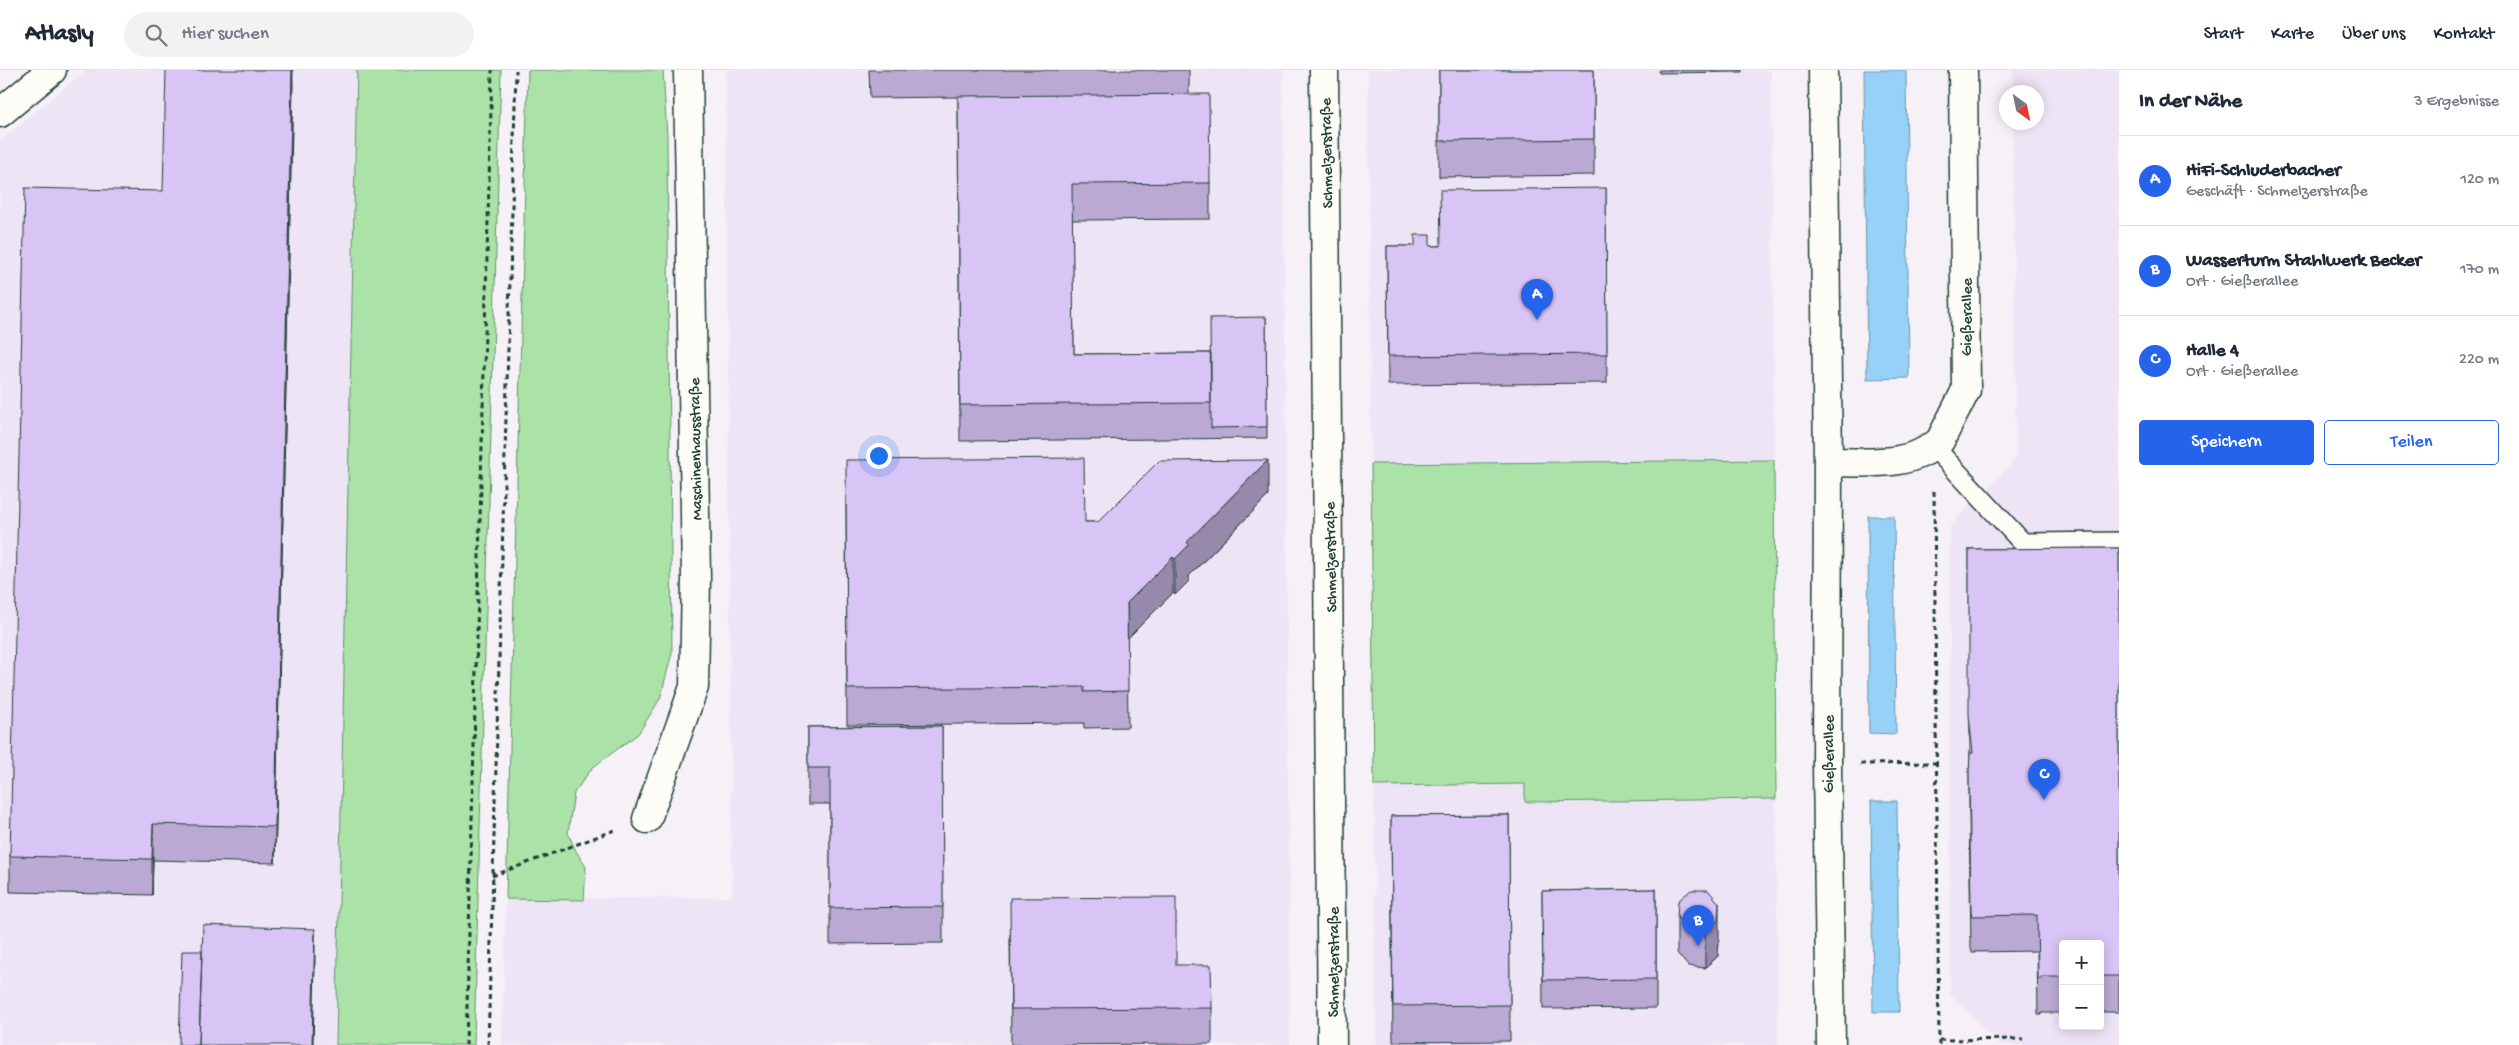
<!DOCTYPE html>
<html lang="de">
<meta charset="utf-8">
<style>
:root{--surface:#fff;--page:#f2f2f3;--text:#1f2937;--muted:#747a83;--line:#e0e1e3;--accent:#2563eb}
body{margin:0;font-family:"Gochi Hand",sans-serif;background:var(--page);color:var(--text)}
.controls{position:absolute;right:15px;bottom:15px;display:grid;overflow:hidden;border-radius:5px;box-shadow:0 2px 12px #0003}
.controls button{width:45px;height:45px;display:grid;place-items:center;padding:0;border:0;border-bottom:1px solid var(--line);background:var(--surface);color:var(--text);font:25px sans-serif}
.compass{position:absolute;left:1999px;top:15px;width:45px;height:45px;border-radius:50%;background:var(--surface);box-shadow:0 2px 12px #0003;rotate:147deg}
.you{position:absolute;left:878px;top:385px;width:18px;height:18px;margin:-12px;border:4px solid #fff;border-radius:50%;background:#1a73e8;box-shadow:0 0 0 8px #1a73e833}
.badge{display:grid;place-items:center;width:32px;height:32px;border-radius:50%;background:var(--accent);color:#fff;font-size:16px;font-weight:700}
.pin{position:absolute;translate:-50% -41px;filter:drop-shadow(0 1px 2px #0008)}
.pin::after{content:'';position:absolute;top:26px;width:18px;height:15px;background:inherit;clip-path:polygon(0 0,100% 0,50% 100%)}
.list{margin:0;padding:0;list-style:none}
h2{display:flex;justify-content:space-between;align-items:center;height:65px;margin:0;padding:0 20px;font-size:21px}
h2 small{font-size:16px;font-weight:400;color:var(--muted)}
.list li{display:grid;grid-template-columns:32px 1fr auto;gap:15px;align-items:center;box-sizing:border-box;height:90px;padding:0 20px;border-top:1px solid var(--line)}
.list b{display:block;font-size:19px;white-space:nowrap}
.list p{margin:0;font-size:16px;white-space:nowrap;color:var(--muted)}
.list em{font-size:16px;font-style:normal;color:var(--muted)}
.actions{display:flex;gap:10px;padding:15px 20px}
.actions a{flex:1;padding:11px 0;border:1px solid var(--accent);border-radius:5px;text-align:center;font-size:18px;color:var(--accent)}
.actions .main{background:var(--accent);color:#fff}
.icon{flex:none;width:28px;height:28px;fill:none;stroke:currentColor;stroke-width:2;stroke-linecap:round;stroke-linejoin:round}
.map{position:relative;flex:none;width:2119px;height:975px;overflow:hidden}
header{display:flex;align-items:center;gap:30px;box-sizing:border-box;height:70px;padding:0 25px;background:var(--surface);border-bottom:1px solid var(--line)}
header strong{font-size:24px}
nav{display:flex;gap:28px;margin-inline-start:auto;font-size:18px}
.search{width:350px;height:45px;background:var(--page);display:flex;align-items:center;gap:12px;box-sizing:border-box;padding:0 18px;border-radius:28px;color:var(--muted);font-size:19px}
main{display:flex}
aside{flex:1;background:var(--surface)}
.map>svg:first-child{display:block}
</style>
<header>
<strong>Atlasly</strong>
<div class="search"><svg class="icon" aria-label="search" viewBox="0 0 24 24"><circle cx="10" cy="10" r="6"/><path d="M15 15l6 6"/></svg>Hier suchen</div>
<nav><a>Start</a><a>Karte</a><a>Über uns</a><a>Kontakt</a></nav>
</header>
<main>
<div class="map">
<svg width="2119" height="975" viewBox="0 0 2119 975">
<rect width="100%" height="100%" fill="#f6f1f7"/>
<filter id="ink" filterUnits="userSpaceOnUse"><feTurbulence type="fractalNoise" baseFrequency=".02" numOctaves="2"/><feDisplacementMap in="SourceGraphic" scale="10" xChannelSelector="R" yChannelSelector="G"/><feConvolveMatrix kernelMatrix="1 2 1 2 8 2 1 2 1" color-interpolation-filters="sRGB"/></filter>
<g filter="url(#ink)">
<path fill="#ede4f6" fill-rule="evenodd" d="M86 0H357L336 975H0V71Z
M726 0H1283L1290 975H502L506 829 732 827Z
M1368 0H1771L1774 390 1371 394Z
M2013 0H2119V975H2000L1950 925V456L2016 389 2013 53 2036 52V22H2013ZM2063 874H2100V956H2063Z
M1525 714 1526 732 1776 729 1778 975H1376L1374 716Z"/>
<path fill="#aae2a7" stroke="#64906e" d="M357 0H501L474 975H336Z
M528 0H663L667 66 672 583 660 629 638 664 592 698 574 723 568 763 576 781 586 797 584 830 506 829Z
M1774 390 1776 729 1525 732V714L1374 716 1371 394Z"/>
<path fill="#97d1f7" stroke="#6796a9" d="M1864 0H1906L1909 308 1867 309Z
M1868 446H1894L1896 664 1869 663Z
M1871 731H1897L1899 942H1873Z"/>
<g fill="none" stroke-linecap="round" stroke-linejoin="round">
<defs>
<path id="lane" d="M1934 377 2023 473 2119 472"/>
<path id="street" d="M1324 0 1332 975
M1823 0 1828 392 1827 695 1831 975
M0 43 52 0
M1828 392C1866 392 1910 398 1940 371L1966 320 1963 0
M647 749 694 617 696 509 688 0"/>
</defs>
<use href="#lane" stroke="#1f3d34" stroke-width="22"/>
<use href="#street" stroke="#1f3d34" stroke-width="31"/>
<path stroke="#1f3d34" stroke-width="3" stroke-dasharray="5 4" stroke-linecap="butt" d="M1934 421 1939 975
M1860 694 1935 693
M492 806 615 760
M1939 970 2023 969
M466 975 492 0
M488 975 516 0"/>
<use href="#lane" stroke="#fdfcf7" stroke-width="19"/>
<use href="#street" stroke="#fdfcf7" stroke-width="28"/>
</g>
<path fill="#baa9d3" stroke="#1f3d34" d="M293 0 275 793 153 790 152 825 10 822V786L163 121Z
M869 0H1189V24L1210 113V149L1072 150 1074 284 1211 283 1266 247 1267 368 960 371 958 27 870 28Z
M1439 0H1594V105L1439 107Z
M1659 0H1742V2L1659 3Z
M1606 118 1607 313 1388 315 1387 176H1440Z
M846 426 1085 452H1098L1268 426 1189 506V511L1175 525 1173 523 1127 569 1128 657 1084 658V653L847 655Z
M2119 478V942H2100V874H2063V943H2041V945H2038L2037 881 1972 882 1971 878 1969 741V705L1970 688 1969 479Z
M942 656 943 873 830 874V734H808V657Z
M1509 745 1510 971 1393 972 1391 746Z
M1656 819V938L1543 939 1542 821Z
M1677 847 1719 869 1718 886 1705 898 1688 896 1677 883Z
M1010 864 1176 895 1212 938V974L1011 975Z"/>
<path fill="#9789ac" stroke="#1f3d34" d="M292 0 293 16 275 793V757Z
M1268 390V426L1189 506V511L1175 525V489L1187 472Z
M1173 487V523L1127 569V533Z
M153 754V790L152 825V789Z
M1719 833V869L1718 886 1705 898V862Z
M315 859V895L313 975H312Z"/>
<path fill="#d8c4f5" stroke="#1f3d34" d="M166 0H292L275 757 153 754 152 789 10 786 25 118 163 121Z
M1439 0H1594V69L1439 71Z
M1209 24 1210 113 1072 114 1074 284 1211 283V333L960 335 958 26Z
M1606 118 1607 284 1388 286 1387 176H1415V165H1430V176H1441L1440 120Z
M1266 247 1267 357 1211 358 1210 248Z
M1084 388 1085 452H1098L1159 391 1268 390 1187 472 1189 475 1175 489 1173 487 1127 533 1128 621 1084 622V617L847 619 846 390Z
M2119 478V906H2100V874H2063V907H2041V909H2038L2037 845 1972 846 1971 842 1969 705 1970 683H1973L1969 646V479Z
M942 656 943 837 830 838V698H808V657Z
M1509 745 1510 935 1393 936 1391 746Z
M1656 819V909L1543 910 1542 821Z
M1691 820H1708L1719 833 1718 850 1705 862 1688 860 1677 847 1678 831Z
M1176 827V895H1211L1212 938 1011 939 1010 828Z
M203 855 315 859 312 975H199Z
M182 881H202L199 975H179Z"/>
</g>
<g text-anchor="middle" stroke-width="4" stroke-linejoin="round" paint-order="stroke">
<g font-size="16" fill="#1f3d34" stroke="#fdfcf7">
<text transform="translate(1325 83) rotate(-91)" y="6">Schmelzerstraße</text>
<text transform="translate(1965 247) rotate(-90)" y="6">Gießerallee</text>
<text transform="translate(694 379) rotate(-91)" y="6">Maschinenhausstraße</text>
<text transform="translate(1329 487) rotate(-91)" y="6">Schmelzerstraße</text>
<text transform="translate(1827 684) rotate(-90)" y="6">Gießerallee</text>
<text transform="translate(1332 892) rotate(-90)" y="6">Schmelzerstraße</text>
</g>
</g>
</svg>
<div class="controls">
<button>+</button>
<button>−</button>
</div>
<svg class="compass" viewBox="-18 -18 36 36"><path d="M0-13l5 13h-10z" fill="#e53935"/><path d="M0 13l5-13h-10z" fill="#747a83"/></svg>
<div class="you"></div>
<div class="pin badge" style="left:1537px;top:250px">A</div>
<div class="pin badge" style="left:1698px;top:876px">B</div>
<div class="pin badge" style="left:2044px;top:730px">C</div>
</div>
<aside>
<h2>In der Nähe<small>3 Ergebnisse</small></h2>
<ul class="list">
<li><span class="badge">A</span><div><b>HiFi-Schluderbacher</b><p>Geschäft · Schmelzerstraße</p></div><em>120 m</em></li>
<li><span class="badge">B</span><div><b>Wasserturm Stahlwerk Becker</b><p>Ort · Gießerallee</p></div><em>170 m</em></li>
<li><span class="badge">C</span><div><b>Halle 4</b><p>Ort · Gießerallee</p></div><em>220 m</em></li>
</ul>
<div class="actions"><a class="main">Speichern</a><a>Teilen</a></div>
</aside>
</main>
